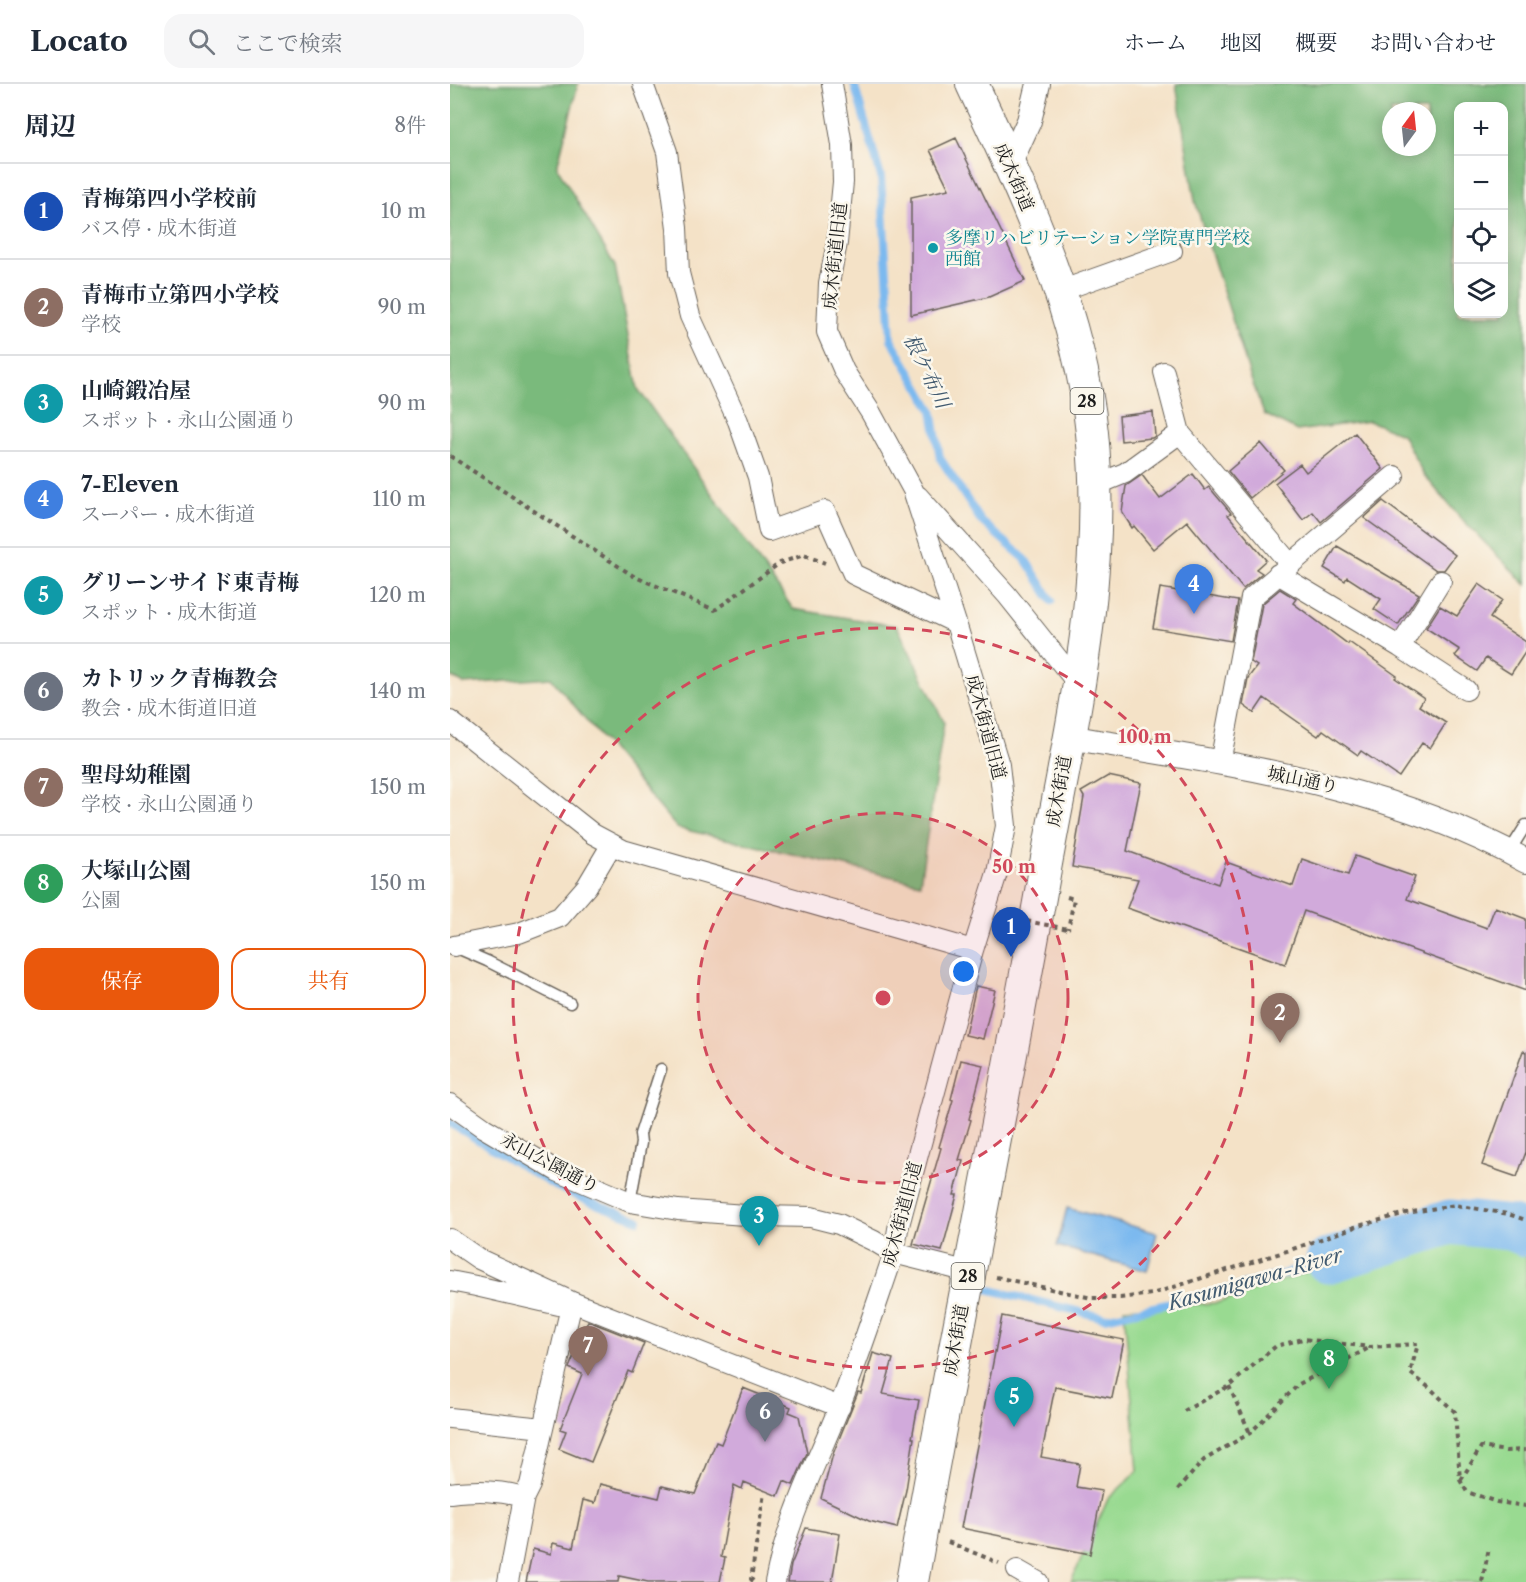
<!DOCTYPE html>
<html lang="ja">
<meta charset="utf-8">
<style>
:root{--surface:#fff;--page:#f6f6f7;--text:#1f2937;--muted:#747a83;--line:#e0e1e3;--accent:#ea580c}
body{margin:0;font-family:"Libre Caslon Text","Noto Serif JP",serif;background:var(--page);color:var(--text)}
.controls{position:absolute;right:18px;top:18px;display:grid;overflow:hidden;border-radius:12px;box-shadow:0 3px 15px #0003}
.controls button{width:54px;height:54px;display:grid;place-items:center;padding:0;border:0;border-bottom:2px solid var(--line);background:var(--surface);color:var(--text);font:30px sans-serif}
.compass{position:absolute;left:932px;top:18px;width:54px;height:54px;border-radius:50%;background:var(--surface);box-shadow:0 3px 15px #0003;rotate:15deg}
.you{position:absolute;left:514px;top:888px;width:21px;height:21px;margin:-15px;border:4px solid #fff;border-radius:50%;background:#1a73e8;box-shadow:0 0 0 9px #1a73e833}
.badge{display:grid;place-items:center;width:39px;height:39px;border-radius:50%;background:var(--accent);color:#fff;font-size:20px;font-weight:700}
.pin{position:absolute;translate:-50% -50px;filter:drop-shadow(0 2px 3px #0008)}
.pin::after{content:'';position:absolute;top:32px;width:21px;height:18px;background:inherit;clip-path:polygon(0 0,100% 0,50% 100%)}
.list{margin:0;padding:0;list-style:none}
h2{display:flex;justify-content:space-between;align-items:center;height:78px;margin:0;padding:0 24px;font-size:26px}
h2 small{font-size:20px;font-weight:400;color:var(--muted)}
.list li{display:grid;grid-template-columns:39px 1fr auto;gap:18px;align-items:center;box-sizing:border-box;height:96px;padding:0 24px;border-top:2px solid var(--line)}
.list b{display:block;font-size:22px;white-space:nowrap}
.list p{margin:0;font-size:20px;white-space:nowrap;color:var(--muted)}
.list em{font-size:20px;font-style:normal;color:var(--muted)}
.actions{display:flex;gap:12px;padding:18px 24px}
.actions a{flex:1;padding:14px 0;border:2px solid var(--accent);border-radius:18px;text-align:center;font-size:21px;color:var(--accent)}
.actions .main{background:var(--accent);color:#fff}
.icon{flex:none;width:33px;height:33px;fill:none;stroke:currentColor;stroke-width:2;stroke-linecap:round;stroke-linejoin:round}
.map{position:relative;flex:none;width:1076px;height:1498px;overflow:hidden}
header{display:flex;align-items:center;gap:36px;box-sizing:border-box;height:84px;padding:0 30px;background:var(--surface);border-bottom:2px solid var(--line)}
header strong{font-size:28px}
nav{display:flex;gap:33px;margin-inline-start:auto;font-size:21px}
.search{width:420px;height:54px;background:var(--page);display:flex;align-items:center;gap:15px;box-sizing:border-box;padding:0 21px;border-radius:18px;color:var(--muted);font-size:22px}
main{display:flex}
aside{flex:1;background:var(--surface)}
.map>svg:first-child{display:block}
</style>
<header>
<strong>Locato</strong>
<div class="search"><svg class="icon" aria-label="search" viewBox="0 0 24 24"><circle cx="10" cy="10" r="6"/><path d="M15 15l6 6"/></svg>ここで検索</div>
<nav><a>ホーム</a><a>地図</a><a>概要</a><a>お問い合わせ</a></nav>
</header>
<main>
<aside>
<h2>周辺<small>8件</small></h2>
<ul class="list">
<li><span class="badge" style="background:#1a4fb4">1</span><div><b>青梅第四小学校前</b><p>バス停 · 成木街道</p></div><em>10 m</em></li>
<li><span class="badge" style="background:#8d6e63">2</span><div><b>青梅市立第四小学校</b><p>学校</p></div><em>90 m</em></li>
<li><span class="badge" style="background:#0f9aa8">3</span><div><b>山崎鍛冶屋</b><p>スポット · 永山公園通り</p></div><em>90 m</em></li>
<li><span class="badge" style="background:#3f7fe0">4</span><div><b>7-Eleven</b><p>スーパー · 成木街道</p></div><em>110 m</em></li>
<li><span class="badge" style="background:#0f9aa8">5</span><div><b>グリーンサイド東青梅</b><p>スポット · 成木街道</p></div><em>120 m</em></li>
<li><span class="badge" style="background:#6b7280">6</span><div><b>カトリック青梅教会</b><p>教会 · 成木街道旧道</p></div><em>140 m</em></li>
<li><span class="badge" style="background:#8d6e63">7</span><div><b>聖母幼稚園</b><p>学校 · 永山公園通り</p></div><em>150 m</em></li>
<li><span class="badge" style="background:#2e9e5b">8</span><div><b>大塚山公園</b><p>公園</p></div><em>150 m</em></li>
</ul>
<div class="actions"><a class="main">保存</a><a>共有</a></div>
</aside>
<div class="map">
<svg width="1076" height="1498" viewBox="0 0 1076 1498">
<rect width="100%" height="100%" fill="#fbf7ec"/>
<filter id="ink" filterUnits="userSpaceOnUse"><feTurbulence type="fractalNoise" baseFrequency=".0167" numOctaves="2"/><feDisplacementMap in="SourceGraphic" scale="12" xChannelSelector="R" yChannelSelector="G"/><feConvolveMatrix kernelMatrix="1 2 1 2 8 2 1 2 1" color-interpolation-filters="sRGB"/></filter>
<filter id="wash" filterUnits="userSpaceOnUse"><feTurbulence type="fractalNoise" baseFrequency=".008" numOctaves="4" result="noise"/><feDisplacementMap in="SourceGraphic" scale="24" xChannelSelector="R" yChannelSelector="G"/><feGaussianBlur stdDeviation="1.35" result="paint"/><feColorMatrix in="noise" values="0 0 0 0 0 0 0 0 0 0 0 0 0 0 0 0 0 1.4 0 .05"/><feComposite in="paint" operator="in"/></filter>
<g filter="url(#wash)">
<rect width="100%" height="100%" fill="#f4e2c7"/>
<path fill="#99da91" stroke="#5a7b56" stroke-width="1.5" d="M1012 1134 1061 1144 1076 1151V1498H621L658 1415 688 1387 674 1224 767 1219Z"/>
<path fill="#7aba7b" stroke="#4b6b4c" stroke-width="1.5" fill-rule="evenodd" d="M0 0H128L107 83 165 182 188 305 343 525 447 542 494 638 470 799 227 744 101 594 14 600 0 592Z
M726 0H1076V501L1007 430 974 391 952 350 919 337 847 347 814 330 800 292 745 117ZM1008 22H1054V230H1008ZM941 27H977V63H941Z"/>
<path fill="#7cb9ef" stroke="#4c6a86" stroke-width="1.5" d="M617 1124 707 1149 697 1187 607 1162Z"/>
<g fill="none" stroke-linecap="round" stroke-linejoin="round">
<path stroke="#7cb9ef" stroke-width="8" d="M404 0 431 93 441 255 482 326 490 374 531 437 575 475 602 517
M0 1039 103 1101 143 1119 188 1136
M533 1204 655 1234 766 1209 878 1177"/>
<path stroke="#7cb9ef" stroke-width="45" d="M878 1177 1000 1138 1061 1144 1076 1150"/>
</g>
<g id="blocks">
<path fill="#d1aadb" d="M506 54 575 197 539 213 461 231V113L499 105 480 66Z
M703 328 705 352 702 354 671 357 669 332Z
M905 349 933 385 871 438 863 428 853 436 825 399 850 380 856 388Z
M811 359 834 386 800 414 778 387Z
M743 390 755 406 759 403 781 429 778 431 816 476 806 485 812 489 793 505 737 437 703 465 684 442 682 444 672 428 676 402 692 391 710 415Z
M933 417 1005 471 994 486H986L914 434Z
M887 462 969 510 948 541 924 525 931 515 897 493 895 497 874 484Z
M1029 500 1052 516 1040 534 1076 558V567L1061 590 1036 574 1027 587 1005 572 1010 566 976 544 990 522 1007 532Z
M710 504 788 517 781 557 703 544Z
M830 505 846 515 843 519 898 560 899 558 947 592 945 594 974 614 969 622 996 639 980 664 972 659 949 693 911 667 908 671 873 646 868 652 814 614 804 629 793 621 798 594 807 582 801 578 812 520Z
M658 692 691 699 677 767 768 800 776 778 843 802 852 775 898 791 905 772 965 793 957 815 1037 844 1045 823 1076 835V907L854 827 835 880 677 824 688 795 622 783 634 713 631 708Z
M526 902 545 906 533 955 515 951Z
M1073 967 1076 968V1068L1067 1093 1032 1081Z
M511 976 533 981 519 1035 521 1036 509 1076 513 1077 504 1111H507L492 1167 463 1160 491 1064 489 1063 503 1016 501 1015Z
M552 1232 674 1256 662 1314 605 1303 591 1373 630 1380 626 1403 652 1407 640 1470 511 1444Z
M138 1237 194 1259 182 1289 178 1287 141 1378 109 1365 116 1347 110 1345 132 1290 119 1284Z
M423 1269 443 1275 433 1310 469 1316 462 1354H464L456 1406 447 1444 419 1437 371 1414 383 1370 408 1308 411 1309Z
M293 1304 341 1323 339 1328 349 1332 357 1369 343 1401 334 1397 328 1412 294 1398 292 1405 284 1401 271 1473 275 1474 270 1498H198L169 1492 168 1498H76L83 1465 101 1470 103 1459 123 1464 133 1416 145 1419 150 1400 209 1414 212 1402 245 1410 266 1358 271 1360Z
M356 1444 390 1450 382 1498H338L341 1481Z"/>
</g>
</g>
<g filter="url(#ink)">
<use href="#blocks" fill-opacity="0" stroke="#686158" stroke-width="1.5"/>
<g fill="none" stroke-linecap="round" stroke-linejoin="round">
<defs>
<path id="service" d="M1059 768 1076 741
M7 864 37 877 120 919
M180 1118 191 1059 190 1050 211 985"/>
<path id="minor" d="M193 0 217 68 227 144 229 189 240 232 288 337 308 393 319 447 375 427 403 490 506 539
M610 207 722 167
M714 288 730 349 840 480
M646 401 675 389 730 349
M468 412 557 511 628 600
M828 490 950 563 1016 606
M950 563 991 497
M0 637 143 750 173 766 523 866
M770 679 801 514 944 392
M4 862 69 849 110 833 137 802 162 760
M0 1020 34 1044 107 1087 180 1118 228 1126 308 1132 361 1133 389 1140 424 1157 444 1169 519 1188
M0 1155 29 1175 122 1218 390 1323
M0 1197 26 1202 109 1221
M0 1334 93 1344
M0 1409C26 1406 48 1406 74 1413L58 1498
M74 1413 80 1401 122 1218
M567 1486 588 1498
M325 1498C337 1437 365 1382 388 1326 409 1275 426 1221 444 1169L448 1145 523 866 547 789 556 742 549 681 506 539 463 406 421 329 394 287 377 248 379 199 387 159 393 98 392 61 382 0"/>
<path id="tertiary" d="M559 81 579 37 588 0
M619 653C776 680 934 698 1076 777"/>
<path id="primary" d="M462 1498C504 1260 553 1023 595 785 621 642 657 494 642 349 629 225 574 111 522 0"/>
</defs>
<use href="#service" stroke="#686158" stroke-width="13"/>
<use href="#minor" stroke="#686158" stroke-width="22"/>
<use href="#tertiary" stroke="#686158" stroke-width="26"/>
<use href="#primary" stroke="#686158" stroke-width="34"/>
<path stroke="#686158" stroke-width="4" stroke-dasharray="4.5 4.5" stroke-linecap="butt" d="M0 372 185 493 265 526 330 479 354 471 375 479
M617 813 624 815 618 845
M546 1193 642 1214H670L702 1210 840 1166 905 1143 956 1129 1005 1121 1058 1130 1076 1136
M779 1302 800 1349
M734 1327 779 1302 826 1262 853 1255 920 1263 968 1260 960 1289 981 1305 1005 1328 1010 1396 1017 1408 1047 1418 1076 1422
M1011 1396 1031 1363 1056 1367 1076 1366
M728 1405 754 1376 800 1349 849 1300 919 1264
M498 1458 549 1479
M303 1497 301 1495 314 1409
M1032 1498 1039 1464"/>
<use href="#service" stroke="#fff" stroke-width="10"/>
<use href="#minor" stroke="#fff" stroke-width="20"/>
<use href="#tertiary" stroke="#fff" stroke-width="24"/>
<use href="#primary" stroke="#fff" stroke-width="32"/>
<path stroke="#686158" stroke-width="4" stroke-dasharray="4.5 4.5" stroke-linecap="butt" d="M550 832 618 845"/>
</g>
</g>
<circle cx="433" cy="914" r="185" fill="#d1495b" fill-opacity=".12"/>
<g fill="none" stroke="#d1495b" stroke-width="3" stroke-dasharray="10 8">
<circle cx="433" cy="914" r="185"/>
<circle cx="433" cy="914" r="370"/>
</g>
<circle fill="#0f9aa8" stroke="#fbf7ec" stroke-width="2" cx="483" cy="164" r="6"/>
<g text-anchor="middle" stroke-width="5" stroke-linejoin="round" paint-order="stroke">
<g fill="#fbf7ec" stroke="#5f5e5a" stroke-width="1.5">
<rect x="620.5" y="304" width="33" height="26" rx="4.5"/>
<rect x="501.5" y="1179" width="33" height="26" rx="4.5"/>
</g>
<g font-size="16" font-weight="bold" fill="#1c1c1c">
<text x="637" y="323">28</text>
<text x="518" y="1198">28</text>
</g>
<g font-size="18" fill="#1c1c1c" stroke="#fbf7ec">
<text transform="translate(564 93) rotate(66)" y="6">成木街道</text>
<text transform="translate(385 172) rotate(-84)" y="6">成木街道旧道</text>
<text transform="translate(536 643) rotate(75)" y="6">成木街道旧道</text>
<text transform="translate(853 696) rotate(12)" y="6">城山通り</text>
<text transform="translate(609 707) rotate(-80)" y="6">成木街道</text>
<text transform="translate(100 1079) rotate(28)" y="6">永山公園通り</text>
<text transform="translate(452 1130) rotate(-75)" y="6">成木街道旧道</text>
<text transform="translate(506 1256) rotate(-80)" y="6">成木街道</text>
</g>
<g font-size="18" fill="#0d838f" stroke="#fbf7ec" text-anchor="start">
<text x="495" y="160">多摩リハビリテーション学院専門学校<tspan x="495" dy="21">西館</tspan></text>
</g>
<g font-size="20" font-style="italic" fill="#425b70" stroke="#fbf7ec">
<text transform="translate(477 287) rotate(64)" y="7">根ケ布川</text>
<text transform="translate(805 1195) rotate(-16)" y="7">Kasumigawa-River</text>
</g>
</g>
<circle cx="433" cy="914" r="9" fill="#d1495b" stroke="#fbf7ec" stroke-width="3"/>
<g font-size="18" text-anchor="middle" font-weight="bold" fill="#d1495b" stroke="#fbf7ec" stroke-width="5" stroke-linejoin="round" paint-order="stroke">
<text x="695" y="659">100 m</text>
<text x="564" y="789">50 m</text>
</g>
</svg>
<div class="controls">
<button>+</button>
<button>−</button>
<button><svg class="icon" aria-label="locate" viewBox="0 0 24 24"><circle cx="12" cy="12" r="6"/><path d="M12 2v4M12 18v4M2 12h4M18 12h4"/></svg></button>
<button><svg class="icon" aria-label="layers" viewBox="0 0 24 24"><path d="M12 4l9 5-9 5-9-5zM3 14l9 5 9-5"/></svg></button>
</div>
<svg class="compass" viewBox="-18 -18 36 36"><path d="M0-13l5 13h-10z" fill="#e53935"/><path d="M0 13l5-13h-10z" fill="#747a83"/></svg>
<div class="you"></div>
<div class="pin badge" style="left:561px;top:873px;background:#1a4fb4">1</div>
<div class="pin badge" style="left:830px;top:959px;background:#8d6e63">2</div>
<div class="pin badge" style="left:309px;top:1162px;background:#0f9aa8">3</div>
<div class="pin badge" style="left:744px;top:530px;background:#3f7fe0">4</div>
<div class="pin badge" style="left:564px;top:1343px;background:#0f9aa8">5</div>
<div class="pin badge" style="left:315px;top:1358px;background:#6b7280">6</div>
<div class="pin badge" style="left:138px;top:1292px;background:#8d6e63">7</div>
<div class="pin badge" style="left:879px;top:1305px;background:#2e9e5b">8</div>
</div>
</main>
